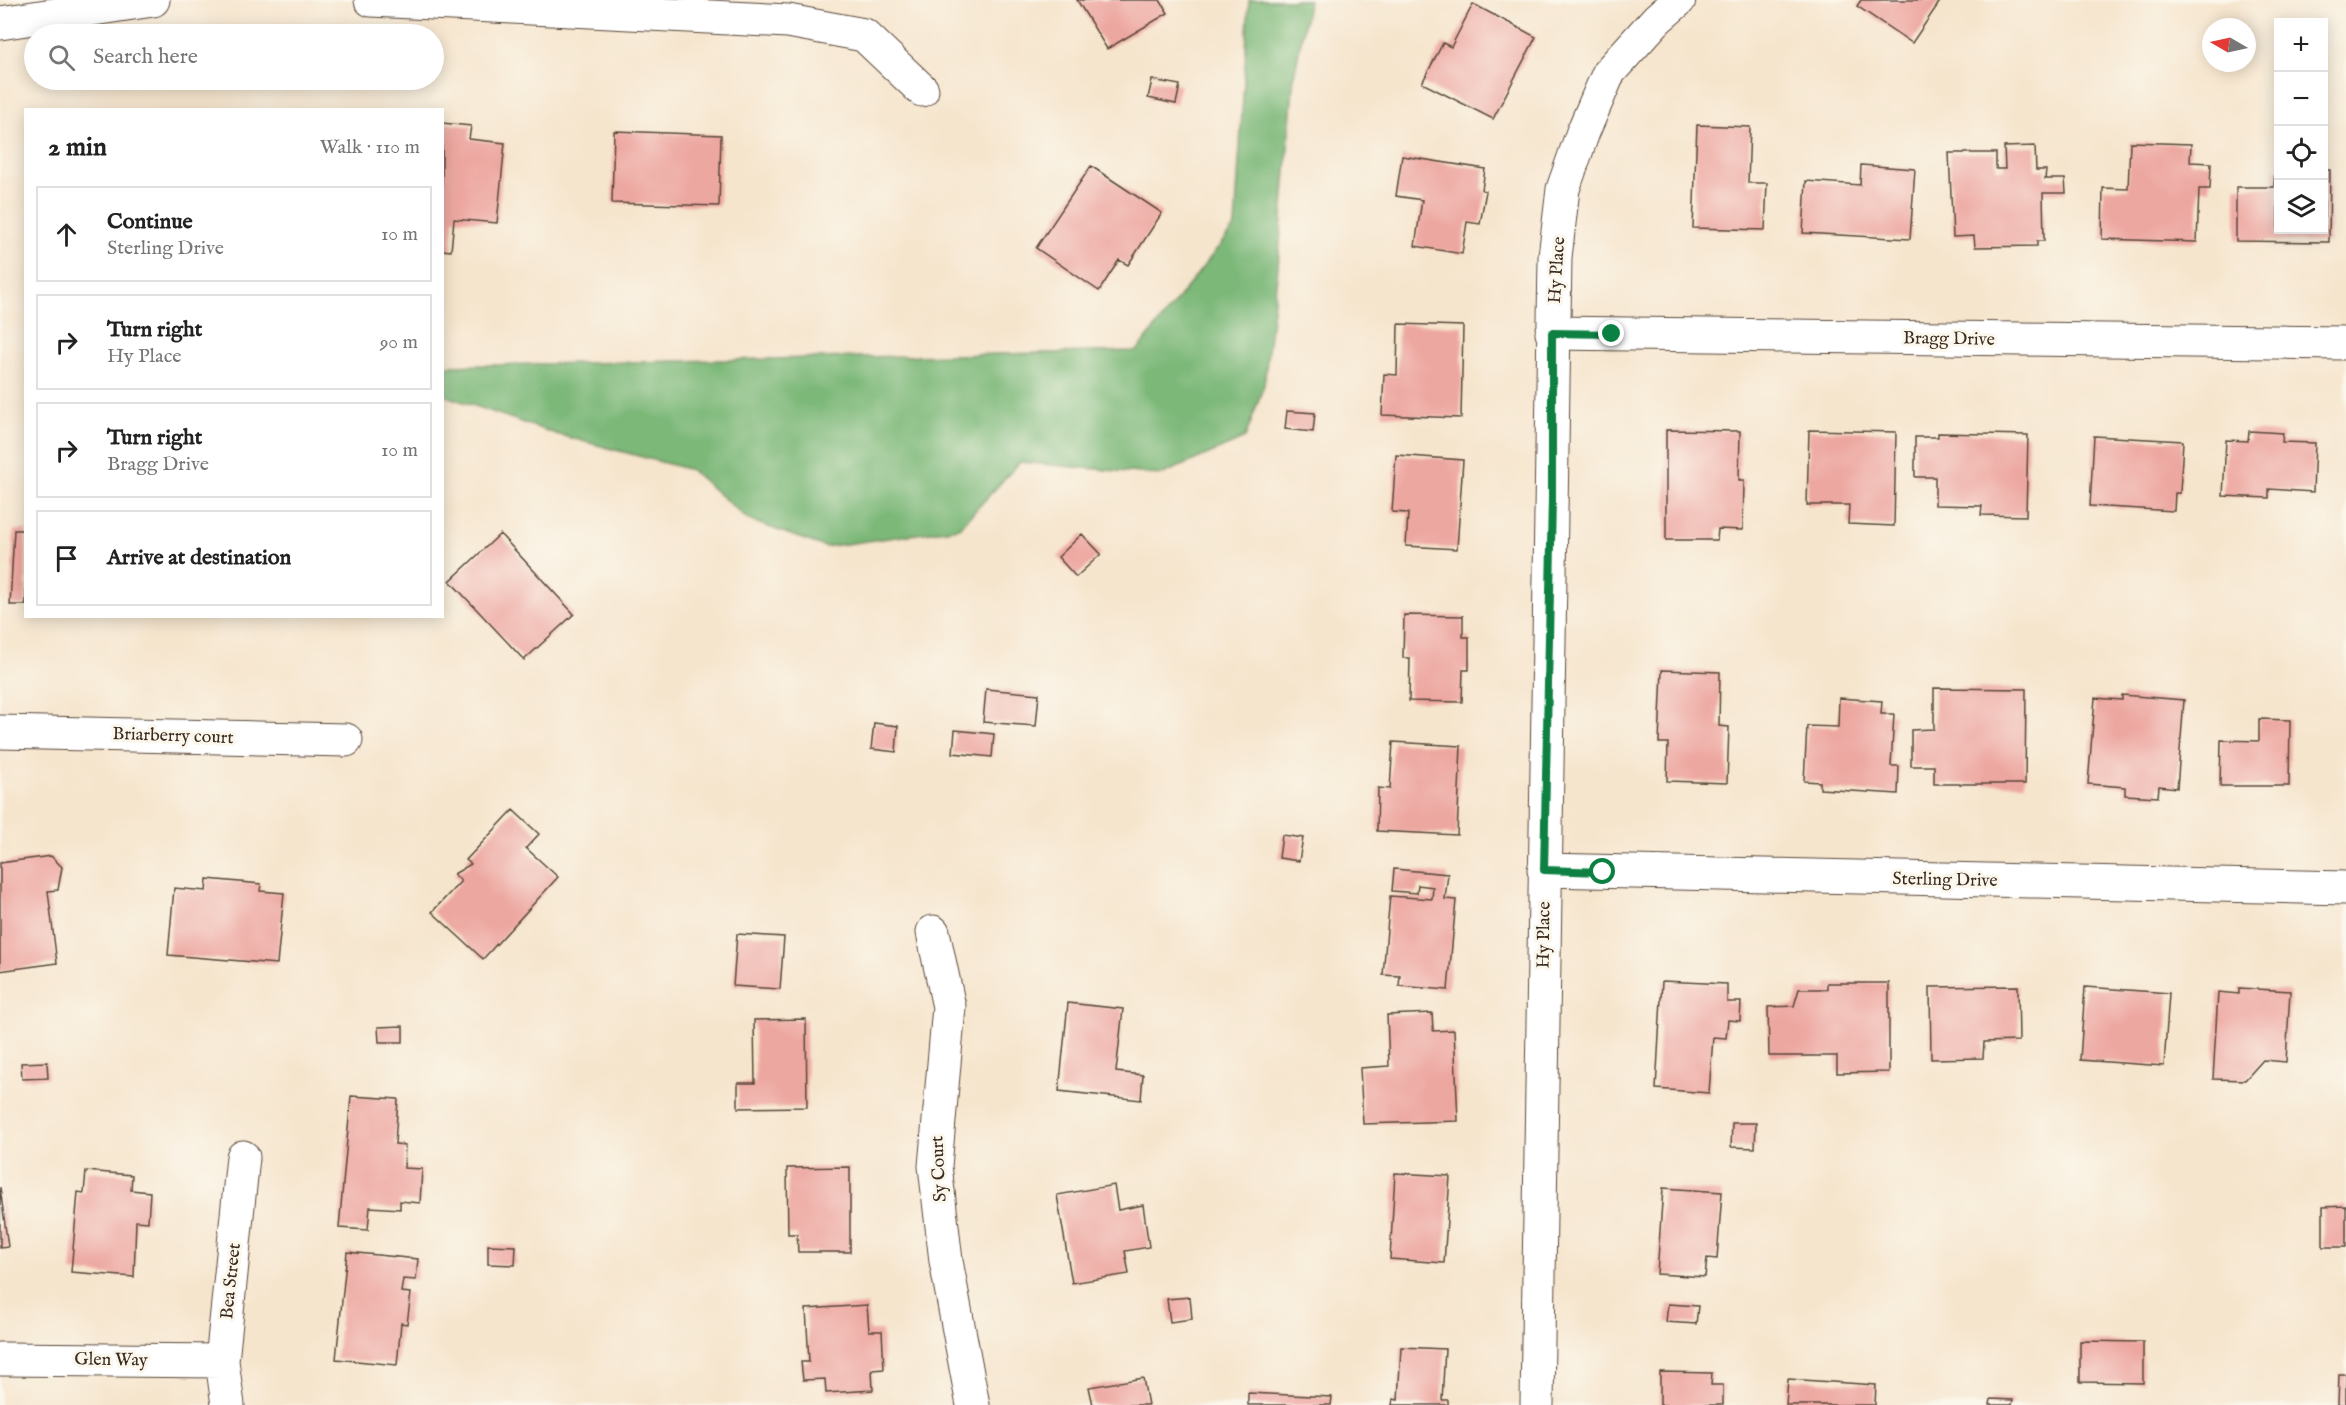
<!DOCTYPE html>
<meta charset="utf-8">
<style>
:root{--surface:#fff;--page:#f6f6f6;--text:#222;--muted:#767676;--line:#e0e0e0}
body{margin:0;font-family:"IM FELL English",serif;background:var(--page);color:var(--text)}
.controls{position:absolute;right:18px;top:18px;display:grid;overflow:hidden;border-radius:0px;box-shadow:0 3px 15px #0003}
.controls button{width:54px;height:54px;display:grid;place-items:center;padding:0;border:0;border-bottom:2px solid var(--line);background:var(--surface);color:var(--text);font:30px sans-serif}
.compass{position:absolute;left:2202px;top:18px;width:54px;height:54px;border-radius:50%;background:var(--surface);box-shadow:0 3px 15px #0003;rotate:279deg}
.stop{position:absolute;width:18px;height:18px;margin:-14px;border:4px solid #0b8043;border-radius:50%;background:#fff}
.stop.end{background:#0b8043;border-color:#fff;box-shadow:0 2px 6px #0008}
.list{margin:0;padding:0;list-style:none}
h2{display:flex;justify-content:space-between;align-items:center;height:78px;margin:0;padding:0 24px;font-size:26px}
h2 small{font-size:20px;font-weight:400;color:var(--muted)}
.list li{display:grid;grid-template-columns:39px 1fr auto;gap:18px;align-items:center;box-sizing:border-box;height:96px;margin:0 12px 12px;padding:0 12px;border:2px solid var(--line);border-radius:0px}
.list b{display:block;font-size:22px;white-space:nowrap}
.list p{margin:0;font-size:20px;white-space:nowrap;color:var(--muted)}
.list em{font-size:20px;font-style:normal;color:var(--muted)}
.icon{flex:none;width:33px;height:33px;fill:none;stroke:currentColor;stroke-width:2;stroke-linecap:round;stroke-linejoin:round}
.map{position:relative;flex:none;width:2346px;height:1405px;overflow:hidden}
.search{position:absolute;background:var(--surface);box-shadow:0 3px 15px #0003;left:24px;top:24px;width:420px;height:66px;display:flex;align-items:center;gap:15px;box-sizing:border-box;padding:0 21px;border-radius:33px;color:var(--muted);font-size:22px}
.panel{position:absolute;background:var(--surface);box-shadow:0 3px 15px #0003;left:24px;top:108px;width:420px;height:510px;border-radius:0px}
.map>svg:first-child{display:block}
</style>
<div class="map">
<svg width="2346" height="1405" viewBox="0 0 2346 1405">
<rect width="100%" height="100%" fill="#fbf7ec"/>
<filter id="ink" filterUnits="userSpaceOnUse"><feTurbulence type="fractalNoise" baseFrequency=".0167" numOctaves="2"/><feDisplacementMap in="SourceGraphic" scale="12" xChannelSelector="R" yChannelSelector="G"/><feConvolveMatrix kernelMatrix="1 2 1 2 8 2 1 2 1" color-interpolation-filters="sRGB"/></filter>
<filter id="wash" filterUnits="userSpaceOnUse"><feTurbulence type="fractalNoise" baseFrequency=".008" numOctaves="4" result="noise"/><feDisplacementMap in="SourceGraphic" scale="24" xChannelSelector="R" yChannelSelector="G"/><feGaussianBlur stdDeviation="1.35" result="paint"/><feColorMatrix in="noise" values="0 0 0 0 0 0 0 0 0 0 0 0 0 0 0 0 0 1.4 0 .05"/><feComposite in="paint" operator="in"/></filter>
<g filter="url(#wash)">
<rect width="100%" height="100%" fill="#f6e5cd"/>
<path fill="#7bb878" stroke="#5b714b" stroke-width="1.5" d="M1249 0H1309L1294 76 1278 267 1264 385 1245 438 1161 475 1020 462 959 528 825 547 749 520 691 470 556 434 443 395V366L1137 351 1235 226Z"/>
<g id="blocks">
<path fill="#eda7a1" d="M1077 0H1160L1168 13 1107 49Z
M1861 0H1941L1912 43 1857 6Z
M1473 4 1536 37 1493 119 1422 83 1443 43 1451 47Z
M1152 80 1180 85 1176 104 1148 98Z
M442 123 471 126 469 139 505 143 497 223 454 219 451 251 442 250Z
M1697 125 1750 127 1748 183H1767L1765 230 1693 228Z
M614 131 721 135 719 206 612 203Z
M2130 142 2191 144 2190 162 2211 163 2210 189H2199L2197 242 2102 239 2103 188 2128 189Z
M2035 146 2036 170H2046L2045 179H2065L2066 193H2043L2044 241H2037V246L1975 247 1974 236 1953 237 1949 153H1996V169H2005L2004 147Z
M1402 156 1485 169 1482 190 1486 191 1480 224 1467 222 1462 254 1415 246 1422 200 1396 196Z
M1861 165 1915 169 1910 239 1803 233 1806 181 1860 185Z
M1091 166 1162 213 1128 265 1119 260 1099 291 1036 248Z
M2275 169H2278V230H2324V170H2330L2329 242 2236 241V187H2274Z
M1398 324 1463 326 1461 418 1382 415 1384 374 1397 375Z
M1287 411 1315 413 1313 432 1285 429Z
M1666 430 1740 431 1739 480H1744L1743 530 1718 529 1717 540H1666Z
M1809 430 1896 432 1894 526 1848 524 1849 505H1807Z
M2249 431 2283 433 2282 442 2315 443 2313 492 2269 489V498L2223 496 2226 440 2248 441Z
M1938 433 2028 435 2026 516 1981 515 1982 506 1935 505V477H1915V437H1938Z
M2094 436 2183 441 2180 493H2175L2174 511 2090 506Z
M1396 455 1463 460 1457 549 1406 546 1408 513 1392 512Z
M14 530H26V605H10Z
M500 534 574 614 524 660 450 581Z
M1082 534 1101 554 1076 577 1058 557Z
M1404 615 1463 616V637H1469V670H1463L1462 702 1409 701 1410 658H1403Z
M1662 670 1720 672 1719 726 1729 727 1727 783 1667 781 1668 743H1659Z
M1934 688 2026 689 2025 784H1934V766H1911V730L1934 729Z
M986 689 1039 694 1036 726 983 722Z
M2122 695 2184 700 2177 788 2159 786 2158 797 2125 795V787L2088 784 2095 698 2122 700Z
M1839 698 1882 701 1881 714H1894L1891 766H1899L1898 794 1820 789V782L1804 781 1807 726 1838 727Z
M2259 719 2290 720 2289 786H2220L2221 740 2259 741Z
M874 723 898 726 896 752 871 749Z
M955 730 994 734 992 757 953 753Z
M1393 742 1461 746 1457 835 1377 831 1378 788 1390 789Z
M513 810 539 834 526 848 558 877 483 959 432 912 461 881 454 874 471 864 466 860Z
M1282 835 1303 838 1299 861 1279 858Z
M51 856 62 867 58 890 48 891 57 963 0 971V863Z
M1394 869 1448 874 1445 899 1456 900 1448 990 1399 986 1400 976 1383 975 1390 896 1432 899 1433 887 1418 885 1417 893 1392 891Z
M207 879 261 884 260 891 284 893 277 964 168 955 174 888 206 891Z
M737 934 784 937 780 989 733 986Z
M1662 981 1727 984V1002H1741L1740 1021 1728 1020 1726 1038 1713 1037 1709 1093 1656 1089Z
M1827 983H1889V1072L1837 1073V1056H1769L1768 1007 1794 1006 1799 989H1827Z
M2018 986 2019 1041 1984 1042 1983 1058 1931 1059 1930 987Z
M2085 987 2169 993 2164 1066 2080 1060Z
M2239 988 2290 991 2286 1062 2263 1060 2245 1080 2213 1079 2218 992 2239 994Z
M1068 1003 1123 1009 1116 1072 1143 1075 1141 1100 1059 1091Z
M1432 1013 1433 1031 1454 1030 1458 1121 1363 1124 1360 1068 1389 1066 1387 1015Z
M806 1019 807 1107 738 1108V1083H755L754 1020Z
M403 1026V1042H379L378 1027Z
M47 1062 48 1078 22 1079 21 1063Z
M351 1096 398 1099 395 1144 405 1145 404 1168 422 1169 420 1203 400 1201V1209L370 1207 368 1230 339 1228Z
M1732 1123H1756L1755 1148 1731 1147Z
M850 1167V1252H798L797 1234H788L787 1168Z
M86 1171 132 1175 131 1190 150 1192 148 1222 136 1221 134 1277 71 1272 78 1192 84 1193Z
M1395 1173 1450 1176 1444 1263 1390 1259Z
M1114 1185 1118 1210 1143 1205 1149 1247 1125 1251 1129 1274 1072 1283 1057 1195Z
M0 1187 8 1247 0 1248Z
M1663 1188 1722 1192 1717 1259 1707 1258 1705 1277 1657 1274Z
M2346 1206V1247H2323V1207Z
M488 1245 516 1246 515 1265 488 1264Z
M347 1252 418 1259 416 1280 403 1279 401 1292 411 1293 407 1324 401 1323 397 1365 336 1359Z
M1190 1297 1192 1319 1170 1322 1167 1299Z
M1668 1304 1698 1306 1696 1324 1666 1322Z
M867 1305 869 1331H882L884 1369 872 1370 873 1390 826 1393 825 1379 803 1380 801 1362H809L806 1309Z
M2080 1341 2143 1342V1383L2080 1382Z
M1401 1347 1445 1349 1442 1400H1448V1405H1392L1393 1399 1398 1400Z
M1660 1372 1712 1373 1711 1385H1723V1405H1660Z
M2339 1374H2346V1405H2338Z
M1143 1378 1148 1405H1093L1089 1387Z
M1788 1379 1876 1385 1875 1405H1786Z
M1248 1393 1332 1397 1331 1405H1248Z
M1991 1399 2013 1400 2012 1405H1990Z"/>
</g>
</g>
<g filter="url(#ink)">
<use href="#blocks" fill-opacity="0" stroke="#574638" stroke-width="1.5"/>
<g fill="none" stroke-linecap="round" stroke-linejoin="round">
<defs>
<path id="minor" d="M371 0 788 21 864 35 922 90
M0 23 153 0
M1552 333 2346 343
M0 732 346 740
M1544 870 2346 888
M933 932 949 1007 935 1166 946 1261 973 1405
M0 1359 222 1361
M228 1405 222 1361 243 1157
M1537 1405 1555 257 1563 189 1583 132 1609 72 1657 19 1679 0"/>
</defs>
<use href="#minor" stroke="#574638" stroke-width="35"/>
<use href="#minor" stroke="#fff" stroke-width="33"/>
</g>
</g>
<g fill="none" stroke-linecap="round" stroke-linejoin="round" filter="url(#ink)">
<path stroke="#0b8043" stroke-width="8" d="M1603 872 1544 870 1552 499V333L1612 334"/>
</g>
<g text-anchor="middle" stroke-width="6" stroke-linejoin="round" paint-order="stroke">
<g font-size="18" fill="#3b2a1e" stroke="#fbf7ec">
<text transform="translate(1556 270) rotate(-86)" y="6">Hy Place</text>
<text transform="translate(1949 338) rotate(1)" y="6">Bragg Drive</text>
<text transform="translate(173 735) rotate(2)" y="6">Briarberry court</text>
<text transform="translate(1945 879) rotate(1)" y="6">Sterling Drive</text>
<text transform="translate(1543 935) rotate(-89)" y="6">Hy Place</text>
<text transform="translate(938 1169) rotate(-93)" y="6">Sy Court</text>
<text transform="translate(230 1281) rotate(-84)" y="6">Bea Street</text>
<text transform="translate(111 1359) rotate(1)" y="6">Glen Way</text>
</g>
</g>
</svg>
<div class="controls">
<button>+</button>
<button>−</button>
<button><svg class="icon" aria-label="locate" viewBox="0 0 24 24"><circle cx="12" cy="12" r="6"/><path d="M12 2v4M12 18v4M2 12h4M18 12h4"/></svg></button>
<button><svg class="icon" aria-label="layers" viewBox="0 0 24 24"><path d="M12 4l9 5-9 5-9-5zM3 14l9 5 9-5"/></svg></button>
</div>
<svg class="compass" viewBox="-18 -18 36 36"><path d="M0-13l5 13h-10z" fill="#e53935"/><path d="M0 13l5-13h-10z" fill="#767676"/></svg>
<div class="stop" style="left:1603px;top:872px"></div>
<div class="stop end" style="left:1612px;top:334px"></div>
<div class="search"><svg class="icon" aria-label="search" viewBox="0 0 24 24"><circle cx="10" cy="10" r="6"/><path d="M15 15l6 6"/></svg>Search here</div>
<section class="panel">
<h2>2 min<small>Walk · 110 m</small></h2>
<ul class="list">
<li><svg class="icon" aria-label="ahead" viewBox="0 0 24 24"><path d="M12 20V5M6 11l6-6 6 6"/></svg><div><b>Continue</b><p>Sterling Drive</p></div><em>10 m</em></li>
<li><svg class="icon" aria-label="right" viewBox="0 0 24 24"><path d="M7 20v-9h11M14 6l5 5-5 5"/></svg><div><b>Turn right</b><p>Hy Place</p></div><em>90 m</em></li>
<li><svg class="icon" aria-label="right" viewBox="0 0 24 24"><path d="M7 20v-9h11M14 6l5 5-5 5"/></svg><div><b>Turn right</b><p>Bragg Drive</p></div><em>10 m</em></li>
<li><svg class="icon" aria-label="arrive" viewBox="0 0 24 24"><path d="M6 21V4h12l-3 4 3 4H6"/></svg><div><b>Arrive at destination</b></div></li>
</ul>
</section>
</div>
